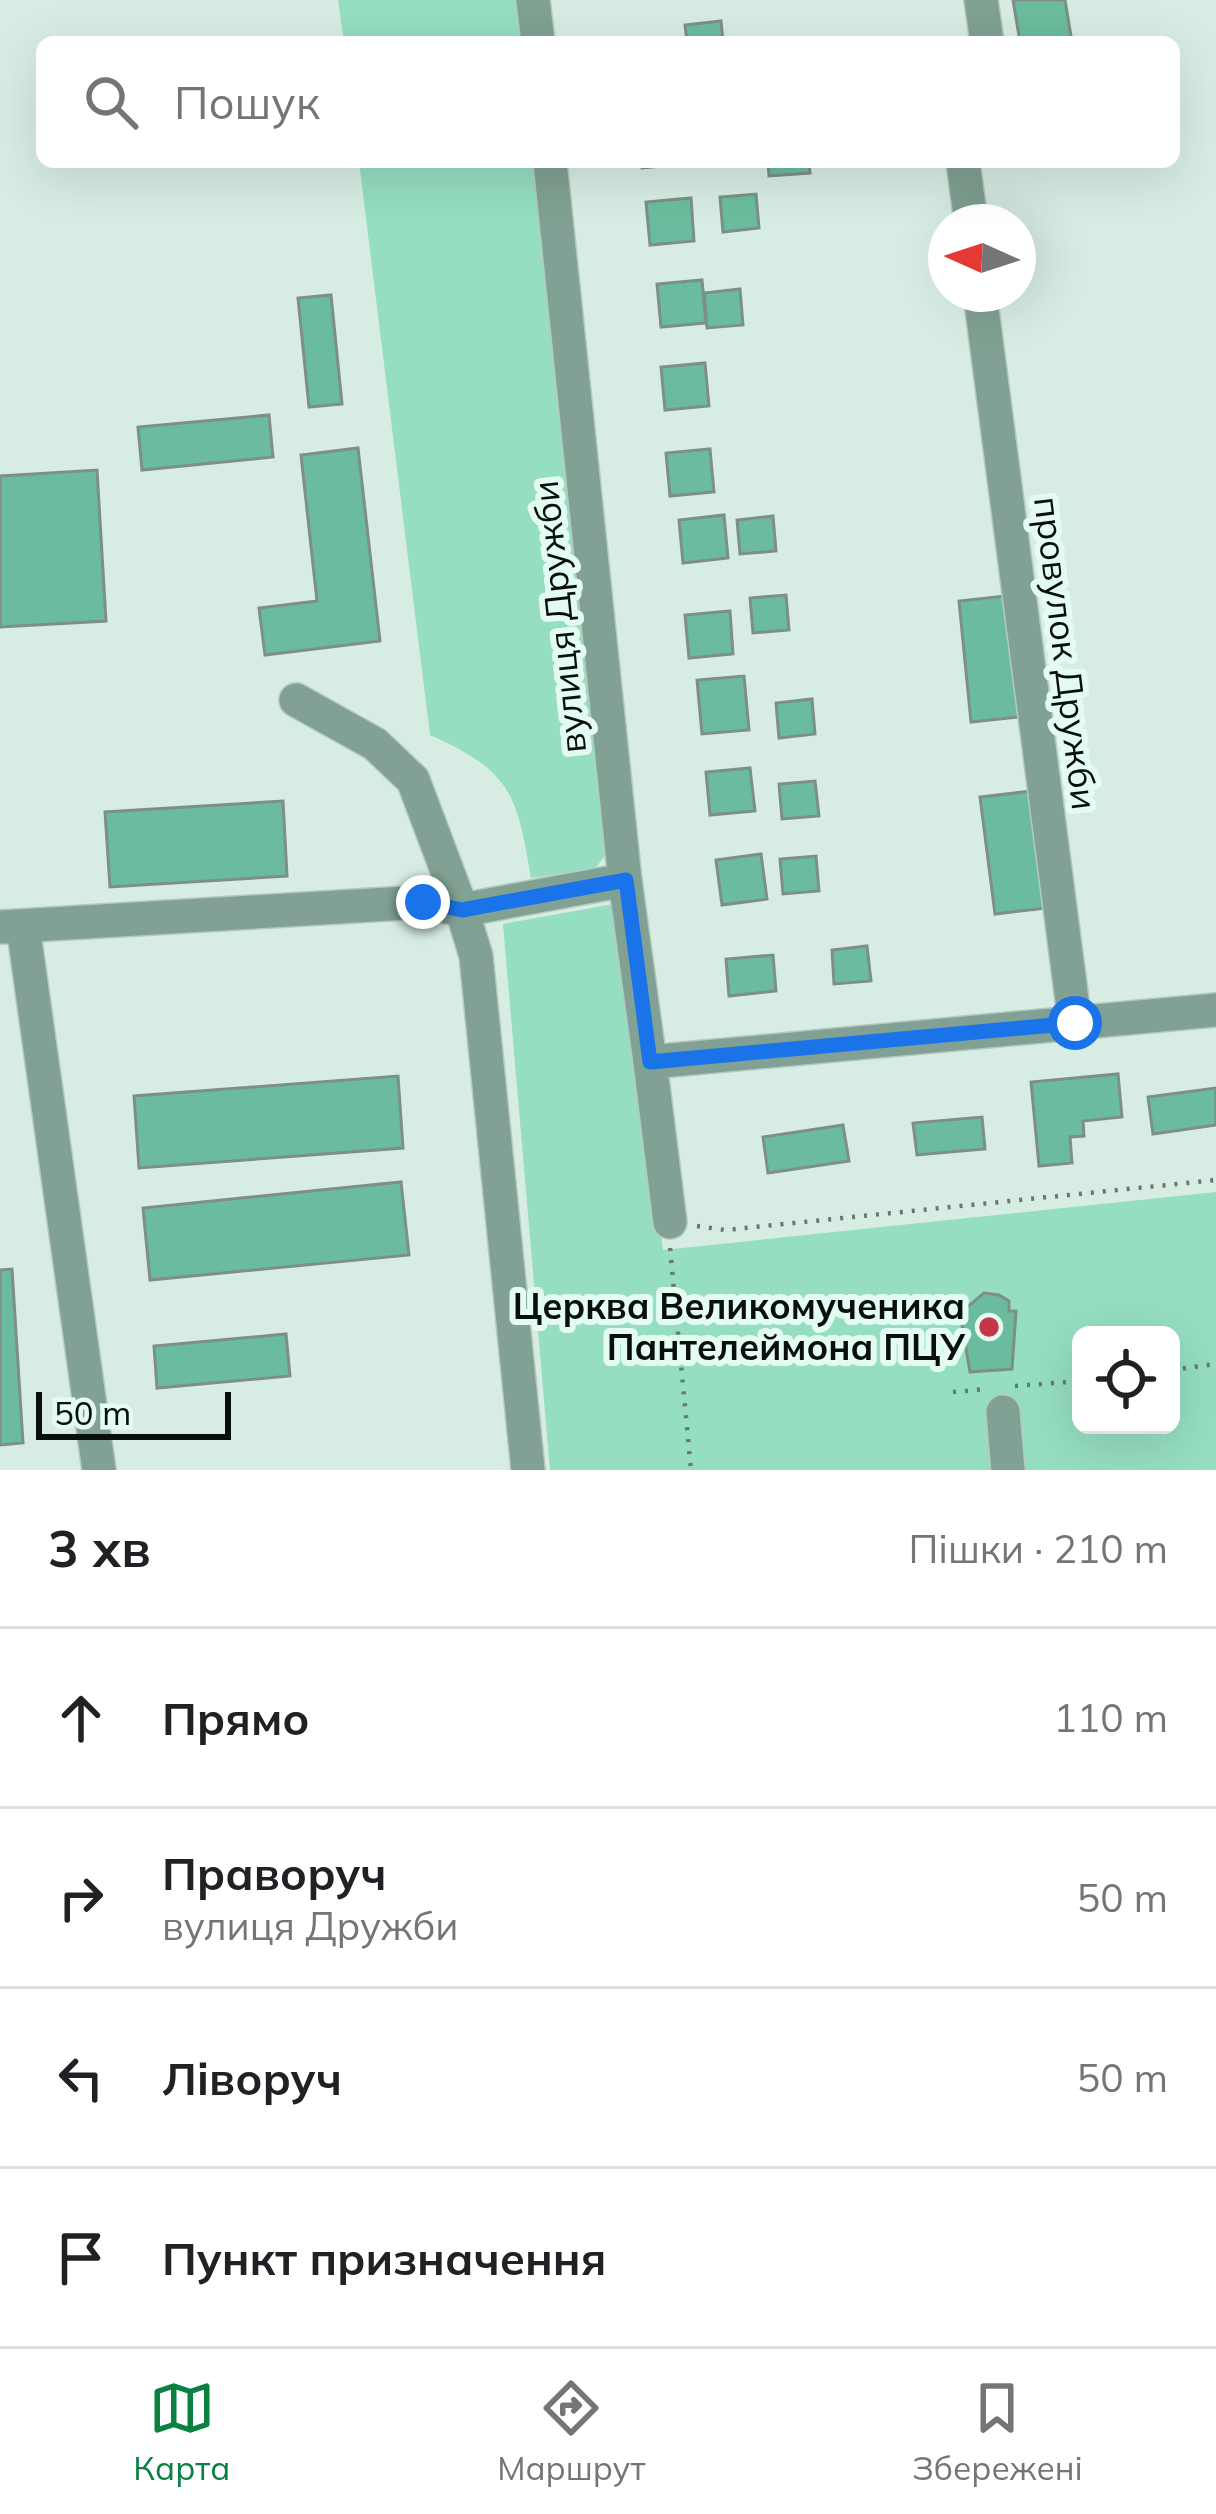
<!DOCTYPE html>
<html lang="uk">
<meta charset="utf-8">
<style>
:root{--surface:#fff;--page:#f6f6f6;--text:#202124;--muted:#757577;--line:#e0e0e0;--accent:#0b8043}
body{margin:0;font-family:Mulish,sans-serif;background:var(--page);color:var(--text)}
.controls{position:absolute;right:36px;bottom:36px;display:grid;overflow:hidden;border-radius:18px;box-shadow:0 12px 48px #0002}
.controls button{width:108px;height:108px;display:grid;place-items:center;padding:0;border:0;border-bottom:3px solid var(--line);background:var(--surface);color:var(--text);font:60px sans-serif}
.compass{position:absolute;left:928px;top:204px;width:108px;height:108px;border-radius:50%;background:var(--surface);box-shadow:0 12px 48px #0002;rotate:273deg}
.scale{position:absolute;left:36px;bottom:30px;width:195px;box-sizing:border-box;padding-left:12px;border:6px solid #080f0c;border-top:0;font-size:33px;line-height:42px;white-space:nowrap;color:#080f0c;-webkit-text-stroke:9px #e4fbf1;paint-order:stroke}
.stop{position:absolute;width:36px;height:36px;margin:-27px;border:9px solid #1a73e8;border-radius:50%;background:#fff}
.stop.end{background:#1a73e8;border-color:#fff;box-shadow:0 3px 12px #0008}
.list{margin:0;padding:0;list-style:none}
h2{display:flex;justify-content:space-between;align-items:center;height:156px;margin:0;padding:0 48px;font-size:51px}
h2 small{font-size:39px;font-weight:400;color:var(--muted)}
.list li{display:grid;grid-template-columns:78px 1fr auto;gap:36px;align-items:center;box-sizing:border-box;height:180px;padding:0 48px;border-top:3px solid var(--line)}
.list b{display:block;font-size:45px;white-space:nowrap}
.list p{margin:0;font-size:39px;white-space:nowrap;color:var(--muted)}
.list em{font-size:39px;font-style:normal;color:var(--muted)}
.icon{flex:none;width:66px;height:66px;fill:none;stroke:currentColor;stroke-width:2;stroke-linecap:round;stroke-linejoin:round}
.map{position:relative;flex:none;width:1216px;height:1470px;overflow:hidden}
.search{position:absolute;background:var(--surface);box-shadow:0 12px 48px #0002;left:36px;right:36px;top:36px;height:132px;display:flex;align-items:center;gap:30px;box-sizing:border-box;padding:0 42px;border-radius:18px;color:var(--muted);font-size:45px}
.sheet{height:876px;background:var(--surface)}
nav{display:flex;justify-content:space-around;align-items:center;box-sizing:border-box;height:168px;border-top:3px solid var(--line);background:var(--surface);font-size:33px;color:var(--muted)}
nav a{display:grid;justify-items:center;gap:6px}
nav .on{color:var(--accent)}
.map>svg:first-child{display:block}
</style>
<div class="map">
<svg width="1216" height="1470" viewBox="0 0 1216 1470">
<rect width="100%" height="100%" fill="#d7ede3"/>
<path fill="#95dec1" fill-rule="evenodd" d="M338 0H530L534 42H344Z
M359 162H546L615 845 594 869 531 878C517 794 511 771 430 735Z
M619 903 663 1250 1216 1192V1470H550L503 924ZM1081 1335H1171V1425H1081Z"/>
<path fill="#6bbc9e" stroke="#7c9087" stroke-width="3" d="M1013 0H1065L1072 42H1020Z
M721 21 723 42H687L685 25Z
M641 162H686V164L642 168Z
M768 162H809L810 173 769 176Z
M756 194 759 228 723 232 720 197Z
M691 198 694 241 650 245 646 202Z
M702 280 706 323 661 327 657 284Z
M740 289 743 325 707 328 704 293Z
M331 295 342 404 309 407 298 298Z
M705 363 709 406 665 410 661 367Z
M269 415 273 457 142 470 138 427Z
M358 448 380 641 265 655 259 608 317 601 301 455Z
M710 449 714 492 670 496 666 453Z
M97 470 106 621 0 627V476Z
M724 515 728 558 683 563 679 520Z
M773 516 776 551 740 554 737 520Z
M786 595 789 630 753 633 750 598Z
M1015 595 1027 716 971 722 959 601Z
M730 611 733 654 689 658 685 615Z
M744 676 749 730 702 734 697 680Z
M812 699 815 734 779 738 776 703Z
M750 768 755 811 710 815 706 772Z
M815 781 819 816 782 819 779 784Z
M1032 791 1047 908 995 914 980 797Z
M283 801 287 876 110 887 105 812Z
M761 854 767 899 722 905 716 860Z
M816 856 819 891 783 894 780 859Z
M867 946 871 981 834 984 832 950Z
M773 955 776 991 729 996 726 959Z
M1118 1074 1122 1117 1083 1121 1084 1136 1070 1137 1072 1163 1039 1166 1031 1082Z
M398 1076 403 1148 139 1168 134 1096Z
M1216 1088V1125L1153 1134 1148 1097Z
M982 1117 985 1149 917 1155 913 1123Z
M843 1125 849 1161 768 1173 763 1137Z
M401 1182 409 1255 150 1280 143 1208Z
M12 1269 23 1443 0 1445V1270Z
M984 1293 999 1295 1009 1301V1311H1016L1012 1369 970 1372 960 1313Z
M286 1334 290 1376 157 1388 154 1346Z"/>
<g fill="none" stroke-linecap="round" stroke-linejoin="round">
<defs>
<path id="minor" d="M533 0 538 42
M981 0 987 42
M550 162 625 880 650 1062
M963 162 971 222
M980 294 1075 1023
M296 700 375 744 413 780 462 910 625 880
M23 926 99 1470
M0 927 423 902 462 910 476 956 528 1470
M670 1222 650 1062 1216 1010
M1003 1412 1008 1470"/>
</defs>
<use href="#minor" stroke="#b6c9c1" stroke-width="36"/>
<path stroke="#697771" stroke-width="4.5" stroke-dasharray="3 9" stroke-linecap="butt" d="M697 1226 725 1230 1216 1180
M670 1248 691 1470
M1171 1370 1216 1364
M1015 1386 1081 1381
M953 1392 986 1389"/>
<use href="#minor" stroke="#80a193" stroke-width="33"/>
</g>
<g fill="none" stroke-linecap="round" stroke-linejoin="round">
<path stroke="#1a73e8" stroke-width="15" d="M423 902 462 910 626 880 650 1062 1075 1023"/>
</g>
<circle fill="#c6364b" stroke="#e4fbf1" stroke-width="4.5" cx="989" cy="1327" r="12"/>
<g text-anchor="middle" stroke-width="12" stroke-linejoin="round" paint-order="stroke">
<g font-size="36" fill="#080f0c" stroke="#e4fbf1">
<text transform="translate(559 617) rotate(-96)" y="13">вулиця Дружби</text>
<text transform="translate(1066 653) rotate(83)" y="13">провулок Дружби</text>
</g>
<g font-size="36" font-weight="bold" fill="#080f0c" stroke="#e4fbf1" text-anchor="end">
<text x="965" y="1319">Церква Великомученика<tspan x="965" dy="41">Пантелеймона ПЦУ</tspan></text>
</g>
</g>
</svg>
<div class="controls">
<button><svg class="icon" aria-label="locate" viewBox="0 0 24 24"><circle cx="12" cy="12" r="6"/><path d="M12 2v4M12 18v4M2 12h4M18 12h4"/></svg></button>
</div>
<svg class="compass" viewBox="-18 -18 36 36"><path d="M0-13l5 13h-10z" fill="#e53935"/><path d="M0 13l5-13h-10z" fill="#757577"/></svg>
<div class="scale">50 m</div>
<div class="stop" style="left:1075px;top:1023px"></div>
<div class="stop end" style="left:423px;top:902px"></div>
<div class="search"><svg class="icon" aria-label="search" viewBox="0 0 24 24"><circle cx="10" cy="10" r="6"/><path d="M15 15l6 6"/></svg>Пошук</div>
</div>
<section class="sheet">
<h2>3 хв<small>Пішки · 210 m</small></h2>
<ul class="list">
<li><svg class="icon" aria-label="ahead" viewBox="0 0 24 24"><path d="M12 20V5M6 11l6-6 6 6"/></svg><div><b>Прямо</b></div><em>110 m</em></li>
<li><svg class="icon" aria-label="right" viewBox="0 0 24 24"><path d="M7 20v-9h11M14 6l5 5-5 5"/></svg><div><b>Праворуч</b><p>вулиця Дружби</p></div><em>50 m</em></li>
<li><svg class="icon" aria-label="left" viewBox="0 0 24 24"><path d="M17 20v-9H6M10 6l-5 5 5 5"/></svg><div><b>Ліворуч</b></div><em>50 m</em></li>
<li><svg class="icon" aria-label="arrive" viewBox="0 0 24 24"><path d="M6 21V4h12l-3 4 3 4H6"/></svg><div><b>Пункт призначення</b></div></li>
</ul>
</section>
<nav>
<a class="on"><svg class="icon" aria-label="map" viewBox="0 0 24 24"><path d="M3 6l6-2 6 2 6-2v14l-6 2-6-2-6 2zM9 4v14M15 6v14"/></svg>Карта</a>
<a><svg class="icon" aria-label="directions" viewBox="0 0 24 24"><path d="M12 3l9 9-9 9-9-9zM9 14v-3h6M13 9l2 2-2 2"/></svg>Маршрут</a>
<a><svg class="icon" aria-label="saved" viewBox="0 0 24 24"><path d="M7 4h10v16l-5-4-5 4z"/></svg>Збережені</a>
</nav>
